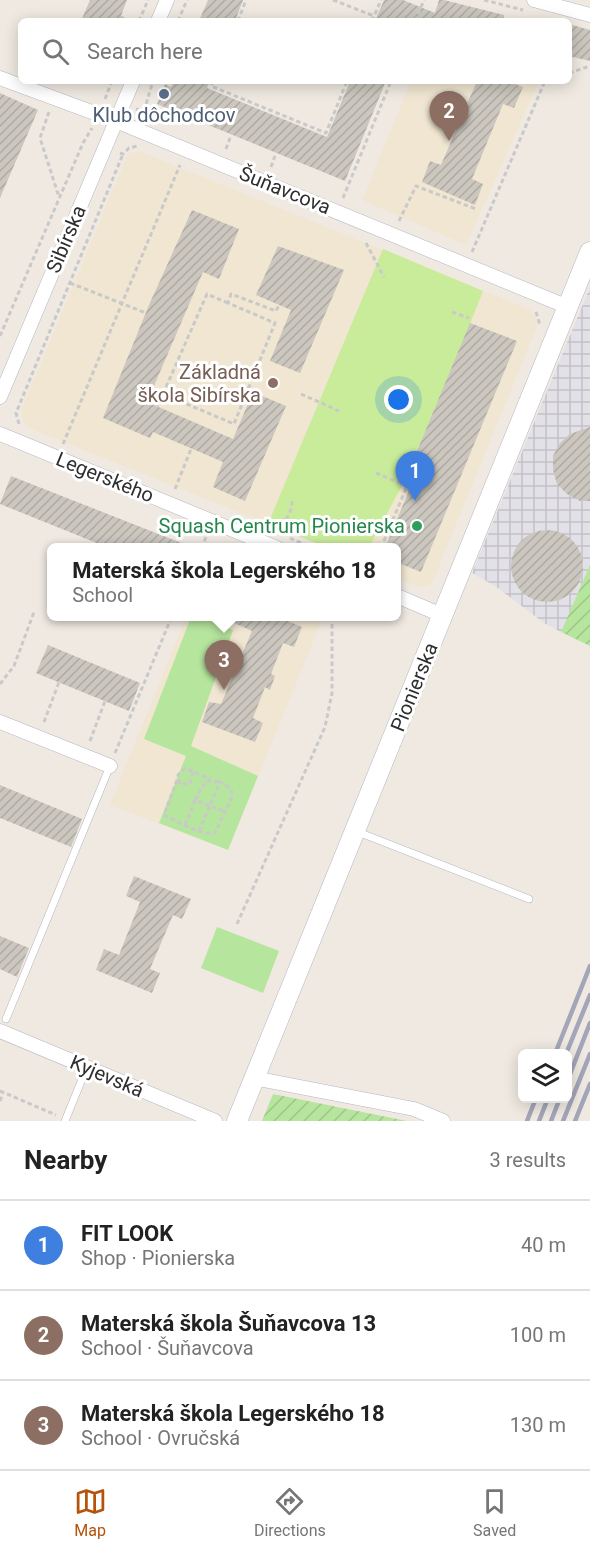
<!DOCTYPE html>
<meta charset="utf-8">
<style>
:root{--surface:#fff;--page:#f6f6f6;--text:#222;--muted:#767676;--line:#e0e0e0;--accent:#b45309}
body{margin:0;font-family:Roboto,sans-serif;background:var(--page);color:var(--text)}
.controls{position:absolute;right:18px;bottom:18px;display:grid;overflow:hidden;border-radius:9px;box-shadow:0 3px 15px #0003}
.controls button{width:54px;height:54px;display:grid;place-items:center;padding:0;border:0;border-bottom:2px solid var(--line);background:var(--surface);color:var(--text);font:30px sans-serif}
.you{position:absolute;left:399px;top:400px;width:21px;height:21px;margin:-15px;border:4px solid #fff;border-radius:50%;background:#1a73e8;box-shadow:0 0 0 9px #1a73e833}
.badge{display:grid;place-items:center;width:39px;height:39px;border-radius:50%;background:var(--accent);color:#fff;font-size:20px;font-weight:700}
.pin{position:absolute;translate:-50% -50px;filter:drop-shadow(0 2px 3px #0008)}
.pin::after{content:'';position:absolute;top:32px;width:21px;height:18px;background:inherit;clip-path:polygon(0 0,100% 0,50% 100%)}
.popup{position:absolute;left:47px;top:543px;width:354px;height:78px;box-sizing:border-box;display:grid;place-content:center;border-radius:9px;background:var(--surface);filter:drop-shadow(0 2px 4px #0005);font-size:20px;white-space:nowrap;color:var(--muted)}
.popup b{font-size:22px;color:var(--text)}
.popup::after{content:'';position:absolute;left:50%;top:100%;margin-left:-12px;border:12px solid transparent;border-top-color:var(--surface)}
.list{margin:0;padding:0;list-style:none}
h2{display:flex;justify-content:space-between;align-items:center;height:78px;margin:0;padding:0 24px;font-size:26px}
h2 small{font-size:20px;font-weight:400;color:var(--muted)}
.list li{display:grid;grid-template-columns:39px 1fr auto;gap:18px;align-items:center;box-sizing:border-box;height:90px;padding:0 24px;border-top:2px solid var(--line)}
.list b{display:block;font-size:22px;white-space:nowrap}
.list p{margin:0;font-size:20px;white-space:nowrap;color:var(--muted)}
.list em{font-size:20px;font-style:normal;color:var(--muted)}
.icon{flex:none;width:33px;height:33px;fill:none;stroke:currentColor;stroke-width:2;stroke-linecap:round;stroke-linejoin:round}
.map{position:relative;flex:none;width:590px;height:1121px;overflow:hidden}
.search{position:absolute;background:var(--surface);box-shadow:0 3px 15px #0003;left:18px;right:18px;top:18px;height:66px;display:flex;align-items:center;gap:15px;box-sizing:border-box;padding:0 21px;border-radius:9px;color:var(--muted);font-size:22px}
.sheet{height:348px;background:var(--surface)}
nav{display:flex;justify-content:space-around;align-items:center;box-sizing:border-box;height:84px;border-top:2px solid var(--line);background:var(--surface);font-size:16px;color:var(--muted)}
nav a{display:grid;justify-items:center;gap:3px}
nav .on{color:var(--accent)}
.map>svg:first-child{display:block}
</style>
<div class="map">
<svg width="590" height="1121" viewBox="0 0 590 1121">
<defs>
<pattern id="industrial-grid" width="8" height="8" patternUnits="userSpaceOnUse" patternTransform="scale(1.5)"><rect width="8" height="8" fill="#e3e1e8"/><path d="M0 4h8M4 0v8" fill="none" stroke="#c3c1c7"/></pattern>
<pattern id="garden-furrows" width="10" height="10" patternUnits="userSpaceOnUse" patternTransform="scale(1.5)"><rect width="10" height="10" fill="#b6e59e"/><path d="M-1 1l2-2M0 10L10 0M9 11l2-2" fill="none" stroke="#9dc588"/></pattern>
<pattern id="building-hatch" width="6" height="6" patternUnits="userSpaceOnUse" patternTransform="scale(1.5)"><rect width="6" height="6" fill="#cbc7bf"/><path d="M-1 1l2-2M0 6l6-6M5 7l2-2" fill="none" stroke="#afaba4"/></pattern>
</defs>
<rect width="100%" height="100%" fill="#efe9e1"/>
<path fill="url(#industrial-grid)" d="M590 287V565L561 632 544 623 495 586 472 573Z"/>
<path fill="#f0e6d1" d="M411 81H539L466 245 362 200Z
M139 151 531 310 537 320 536 329 432 583 428 586H416L397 578V548L326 547 29 428 23 422 21 411 128 154Z
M186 617H323L228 850 110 805Z"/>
<path fill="#b6e59e" d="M191 617H200L233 630 191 746 258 776 228 850 159 823 186 756 144 739Z
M217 927 279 951 263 993 201 968Z"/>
<path fill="url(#garden-furrows)" d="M590 565V646L561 632Z
M273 1094 407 1121H262Z"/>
<path fill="#c9ec9a" d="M383 249 483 291 422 445H419L405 480 369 547H326L268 524Z"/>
<path fill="url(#building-hatch)" d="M90 0H127L119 21H81Z
M208 0H243L235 21H199Z
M384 0H403L435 13 439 0H444L504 15V21H375Z
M569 24 590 30V61L569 56Z
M174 81H210L207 88 327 137 350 81H386L345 181 157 104 165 84 171 87Z
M477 81H507L523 87 514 108 503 104 472 179 483 184 475 205 422 182 430 161 441 165Z
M0 93 38 110 0 198Z
M192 210 239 229 219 279 203 272 147 402 233 439 253 392 286 406 245 501 213 487 223 462 153 432 150 438 103 418 149 305Z
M278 246 344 270 300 373 270 361 291 310 256 295Z
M470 323 517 341 421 572 396 562V548H385L412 483 405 480Z
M590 427V501H580L567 494 557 484 553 470V456L560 443 570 434Z
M11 476 189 546V548H109L0 504Z
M511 566a36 36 0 1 1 72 0a36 36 0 1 1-72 0Z
M219 616H276L302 627 294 647 283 643 271 674 275 676 270 690 265 687 253 718 263 723 255 742 202 722 209 702 221 704 252 631Z
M48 645 140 683 129 711 36 673Z
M0 785 82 819 71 847 0 818Z
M134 876 191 899 182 919 173 915 150 969 160 973 152 993 96 970 104 949 119 955 140 902 126 896Z
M0 936 29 948 17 977 0 969Z"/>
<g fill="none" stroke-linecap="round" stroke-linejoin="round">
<defs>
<path id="lane" d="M358 832 529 899
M6 1019 110 766
M65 1121 87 1067"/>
<path id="street" d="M534 0 590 15
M158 21 167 0
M0 78 116 121 568 307
M0 397 133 81
M0 434 277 548
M397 596 444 616
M0 722 110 766
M0 1031 215 1121
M254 1078 414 1109 443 1121"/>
<path id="secondary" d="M237 1121 590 252"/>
</defs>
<use href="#lane" stroke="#b4b7c1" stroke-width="8"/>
<use href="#street" stroke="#b4b7c1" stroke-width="15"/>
<use href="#secondary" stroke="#b4b7c1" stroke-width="21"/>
<path stroke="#c9c9c9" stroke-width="3" stroke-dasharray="4.5 3" stroke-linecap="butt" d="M333 0 374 16
M484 0 523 10
M120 17 130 21
M139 21 148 0
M178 21 187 0
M238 21 246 0
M372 21 381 0
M415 21 424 0
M569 73 590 66
M213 81 211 86 326 133 347 81
M105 99 112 81
M136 109 144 111 147 117
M144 111 153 81
M49 112 40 138 59 197
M226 149 231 135
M120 153 123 154 129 148 137 146
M271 167 276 153
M343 198 391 81
M399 221 416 186 476 209
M366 243 384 277
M472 252 545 81
M70 283 146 313
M228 303 207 294 163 394 234 424 275 323 228 303 231 294 276 311 279 305
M452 312 469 318
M536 312 540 325
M0 336 83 143 92 128
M301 394 339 411
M157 406 163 394
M19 424 16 413 123 154
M63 444 180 165
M376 473 407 486
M175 489 191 449
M280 533 292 507V499
M290 538 312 548
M201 548 207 535
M381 548 407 486 412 488
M0 684 14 666 34 612
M44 722 59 682
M90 741 105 701
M115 753 172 616
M193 772 190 784H180L178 775 185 768 210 779
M177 780 164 815C179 822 199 835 215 833L233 795 230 788 220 782 199 831
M195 800 206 781 220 782
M185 825 195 800 226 812
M237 924 325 727 332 693V616
M0 1091 56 1115
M0 1101 3 1093"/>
<use href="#lane" stroke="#fff" stroke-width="7"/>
<use href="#street" stroke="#fff" stroke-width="14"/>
<use href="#secondary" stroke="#fff" stroke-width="20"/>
<path stroke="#a3a6b8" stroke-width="4.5" d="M555 1054 590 966
M566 1054 590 995
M568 1079 590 1023
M527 1121 536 1098
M539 1121 548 1098
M551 1121 560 1098
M563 1121 590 1054
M575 1121 590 1084"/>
</g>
<circle fill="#5c6f8a" stroke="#fff" stroke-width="2" cx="164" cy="94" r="6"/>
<circle fill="#8d6e63" stroke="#fff" stroke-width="2" cx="273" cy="383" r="6"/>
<circle fill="#2e9e5b" stroke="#fff" stroke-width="2" cx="417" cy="526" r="6"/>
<g text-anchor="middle" stroke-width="6" stroke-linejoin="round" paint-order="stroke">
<g font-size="20" fill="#4e5e75" stroke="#fff">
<text x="164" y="122">Klub dôchodcov</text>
</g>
<g font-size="20" fill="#2e2e2e" stroke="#fff">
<text transform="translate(285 190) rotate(22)" y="7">Šuňavcova</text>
<text transform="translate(66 239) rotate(-67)" y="7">Sibírska</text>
<text transform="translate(105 477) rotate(22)" y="7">Legerského</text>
<text transform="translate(414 687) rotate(-68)" y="7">Pionierska</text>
<text transform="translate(107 1076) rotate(23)" y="7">Kyjevská</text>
</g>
<g font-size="20" fill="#785e54" stroke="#fff" text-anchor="end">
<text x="261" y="379">Základná<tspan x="261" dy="23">škola Sibírska</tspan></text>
</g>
<g font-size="20" fill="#27864d" stroke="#fff" text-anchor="end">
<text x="405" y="533">Squash Centrum Pionierska</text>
</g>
</g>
</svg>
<div class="controls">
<button><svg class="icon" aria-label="layers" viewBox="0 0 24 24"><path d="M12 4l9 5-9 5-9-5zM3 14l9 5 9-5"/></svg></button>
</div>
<div class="you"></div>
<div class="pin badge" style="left:415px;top:501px;background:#3f7fe0">1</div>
<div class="pin badge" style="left:449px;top:141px;background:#8d6e63">2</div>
<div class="pin badge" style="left:224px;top:690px;background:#8d6e63">3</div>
<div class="popup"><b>Materská škola Legerského 18</b>School</div>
<div class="search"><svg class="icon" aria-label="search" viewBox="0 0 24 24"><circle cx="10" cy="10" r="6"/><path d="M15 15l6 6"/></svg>Search here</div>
</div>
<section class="sheet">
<h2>Nearby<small>3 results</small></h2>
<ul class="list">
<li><span class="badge" style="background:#3f7fe0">1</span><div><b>FIT LOOK</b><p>Shop · Pionierska</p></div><em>40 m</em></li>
<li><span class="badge" style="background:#8d6e63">2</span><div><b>Materská škola Šuňavcova 13</b><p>School · Šuňavcova</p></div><em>100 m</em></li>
<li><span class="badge" style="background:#8d6e63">3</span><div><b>Materská škola Legerského 18</b><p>School · Ovručská</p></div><em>130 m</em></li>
</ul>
</section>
<nav>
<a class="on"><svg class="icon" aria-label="map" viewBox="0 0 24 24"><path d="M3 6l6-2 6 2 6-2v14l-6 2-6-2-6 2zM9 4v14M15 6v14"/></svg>Map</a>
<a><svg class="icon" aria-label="directions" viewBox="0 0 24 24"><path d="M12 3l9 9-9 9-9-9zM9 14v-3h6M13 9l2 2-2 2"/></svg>Directions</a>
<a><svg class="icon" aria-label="saved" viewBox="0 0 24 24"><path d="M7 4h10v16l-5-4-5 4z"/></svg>Saved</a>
</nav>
